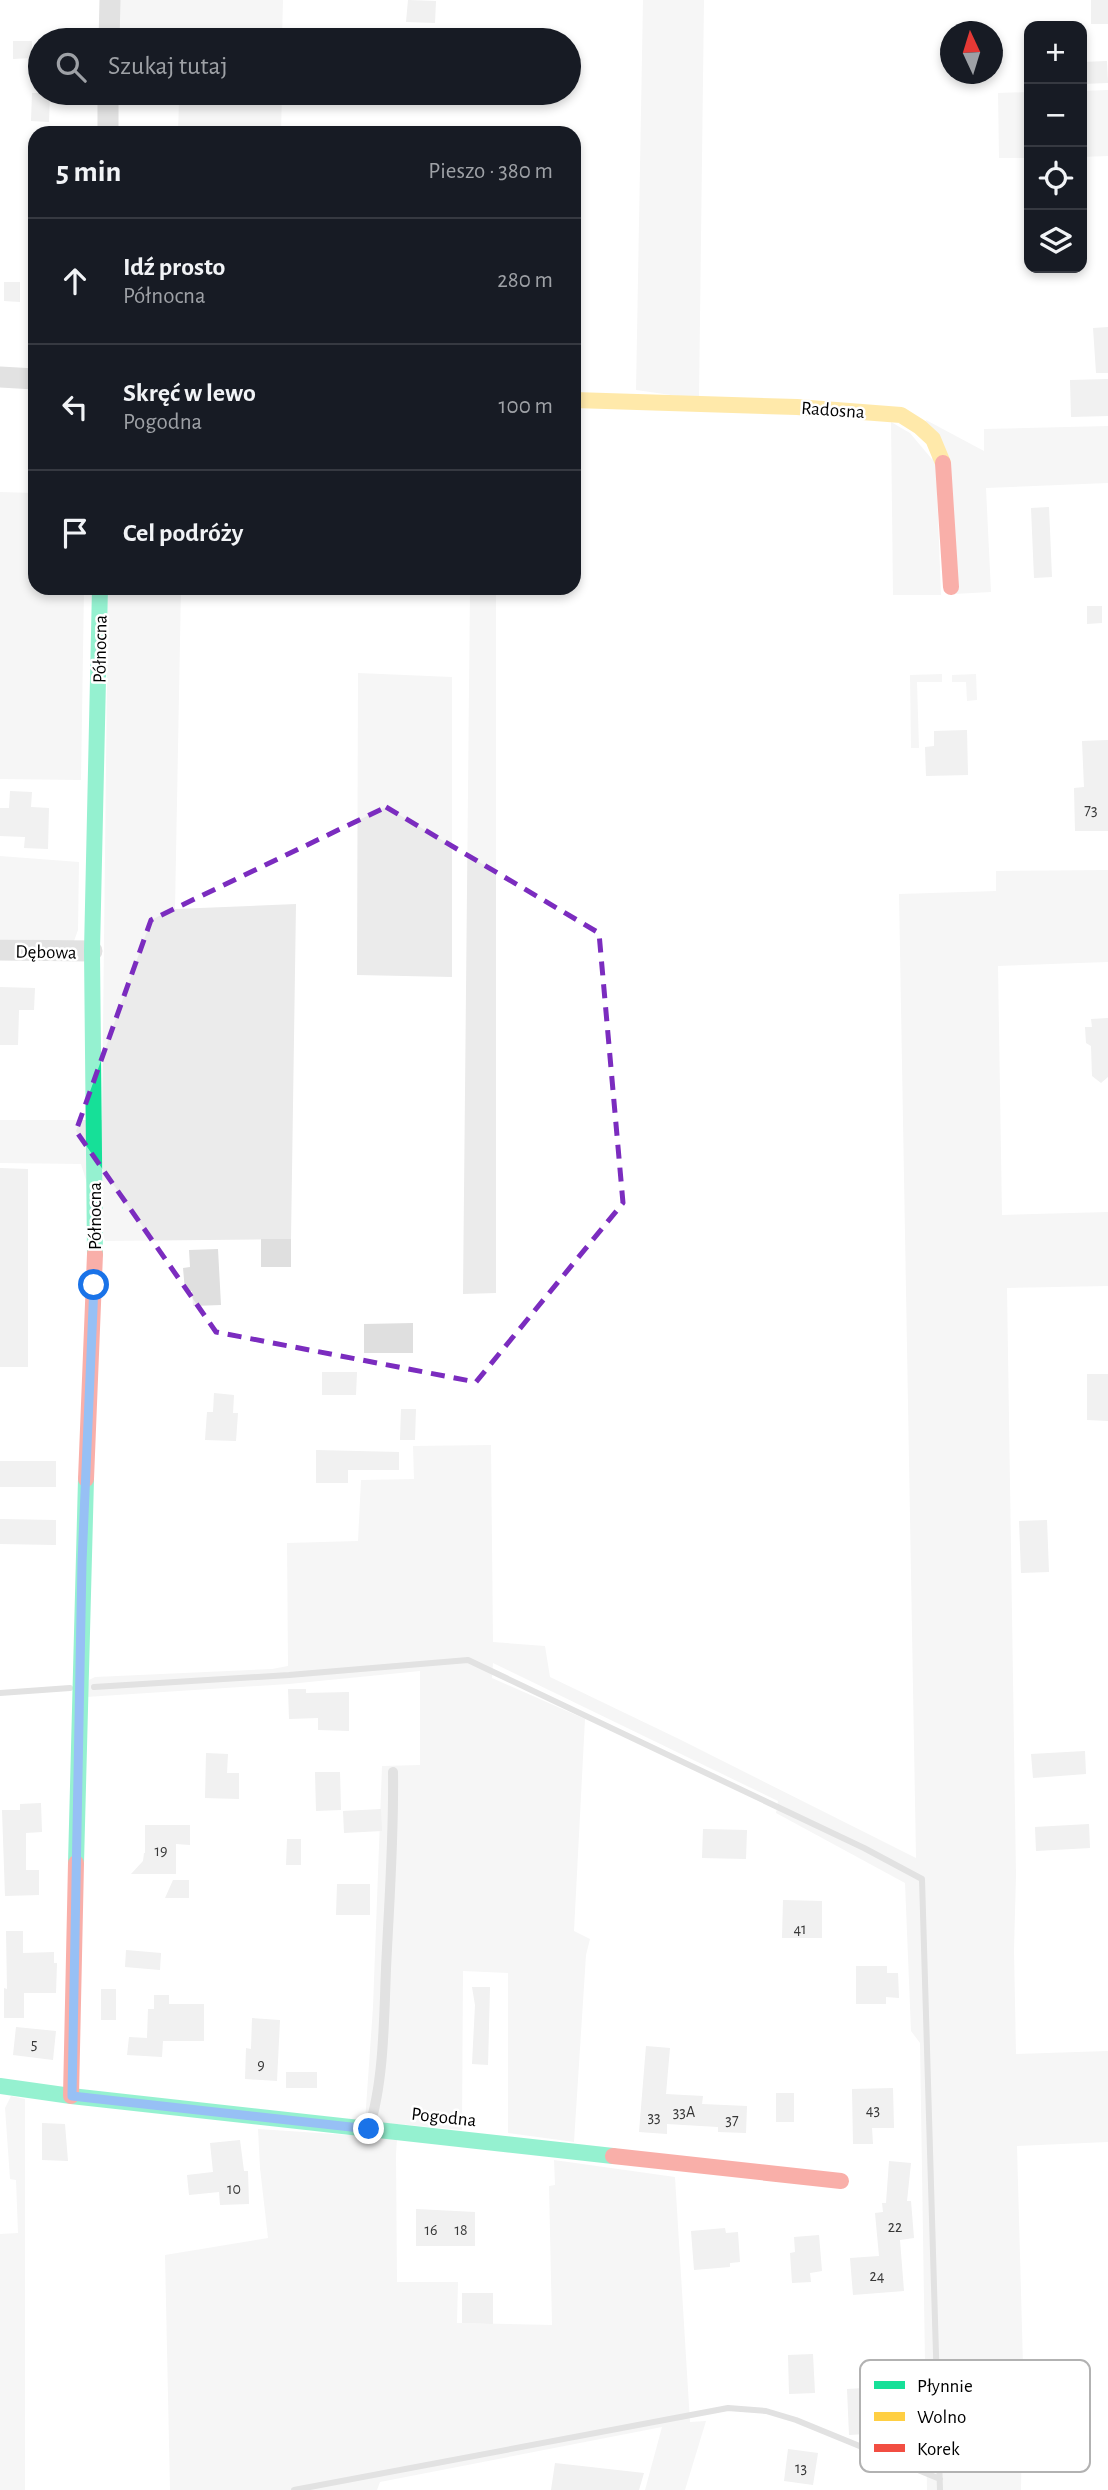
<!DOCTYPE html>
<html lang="pl">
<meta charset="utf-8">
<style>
:root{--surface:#171b24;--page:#242831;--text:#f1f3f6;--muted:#9ea1a6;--line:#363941}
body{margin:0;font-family:"Alegreya Sans",sans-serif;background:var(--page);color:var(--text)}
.controls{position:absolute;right:21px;top:21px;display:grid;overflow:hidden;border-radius:14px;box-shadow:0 4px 10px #0003}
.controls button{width:63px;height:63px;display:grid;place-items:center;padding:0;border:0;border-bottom:2px solid var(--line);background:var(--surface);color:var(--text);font:35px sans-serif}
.compass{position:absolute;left:940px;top:21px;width:63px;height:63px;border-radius:50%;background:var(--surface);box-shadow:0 4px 10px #0003;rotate:356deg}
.stop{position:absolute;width:21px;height:21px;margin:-16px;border:5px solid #1a73e8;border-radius:50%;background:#fff}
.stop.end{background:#1a73e8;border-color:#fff;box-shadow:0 2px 7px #0008}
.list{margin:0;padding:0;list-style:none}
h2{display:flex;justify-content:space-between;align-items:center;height:91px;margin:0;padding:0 28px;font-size:30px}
h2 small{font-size:23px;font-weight:400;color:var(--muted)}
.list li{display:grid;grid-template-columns:46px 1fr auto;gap:21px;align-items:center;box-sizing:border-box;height:126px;padding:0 28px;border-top:2px solid var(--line)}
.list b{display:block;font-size:26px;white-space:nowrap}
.list p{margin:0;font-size:23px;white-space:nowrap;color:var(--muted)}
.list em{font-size:23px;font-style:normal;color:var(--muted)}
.icon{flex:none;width:38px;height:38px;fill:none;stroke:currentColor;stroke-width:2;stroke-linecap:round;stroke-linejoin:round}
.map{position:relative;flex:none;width:1108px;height:2490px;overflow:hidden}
.search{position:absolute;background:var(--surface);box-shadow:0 4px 10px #0003;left:28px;top:28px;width:553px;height:77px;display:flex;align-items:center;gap:18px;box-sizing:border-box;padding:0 24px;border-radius:38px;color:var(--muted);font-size:26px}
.panel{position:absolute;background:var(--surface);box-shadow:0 4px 10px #0003;left:28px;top:126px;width:553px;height:469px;border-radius:21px}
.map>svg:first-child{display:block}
</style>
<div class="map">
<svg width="1108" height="2490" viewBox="0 0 1108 2490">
<rect width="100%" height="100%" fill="#fff"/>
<path fill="#ebebeb" d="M119 0H283L282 40H119Z
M643 0H704L699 399 636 390Z
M1108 90V156L1082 157V91Z
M1029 92V158H999L998 93Z
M118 93H282L281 133H178L179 100 118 97Z
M926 420 984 451V429L1108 426V483L986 488 991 592 954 594Z
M891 422 910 433 936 464 941 595H893Z
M0 492 35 493V588H84L81 780 0 779Z
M108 588H181L175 909 296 904 291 1239 105 1241 81 1164 0 1163V1120H102Z
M470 588H496V1293L463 1294Z
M358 673 452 677V977L357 975Z
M942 674V682H917L919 748H911L910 675Z
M976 674 977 700 967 701 966 682H952V675Z
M0 856 79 862 78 930 74 941 0 939Z
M1108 870V962L998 966 1002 1215 1108 1212V1286L1007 1288 1016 1875 1014 1950 1016 2054 1108 2051V2142L1017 2146 1023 2365 1021 2490H927L920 2043 911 2031 905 1883 776 1813 778 1801 493 1663 492 1678 585 1719 574 1931 590 1939 586 1955 574 2142 508 2133V1973L463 1971 462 2130 398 2124 396 2154 397 2282H458L457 2323 552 2325 549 2186 555 2185 554 2160 675 2177 690 2422 706 2421 685 2490H645L662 2427 380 2482 377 2490H170L165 2255 268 2238 260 2168 258 2129 364 2136 373 2007 382 1766 420 1765V1671L289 1684 86 1697 89 1680 95 1677 272 1669 288 1666 287 1543 358 1541 361 1480 414 1479 413 1446 491 1445 493 1642 545 1646 550 1677 679 1739 916 1858 899 894 996 891V871Z
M11 2096 25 2099V2490H0V2234L18 2233 16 2180 10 2179 5 2108Z"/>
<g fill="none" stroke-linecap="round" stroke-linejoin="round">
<path stroke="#bebebe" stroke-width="6" d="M94 1687 289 1675 468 1660 864 1848 922 1879 940 2490
M0 1693 70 1688
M294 2490 728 2408 766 2411 796 2420 940 2479"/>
</g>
<path fill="#dfdfdf" d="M408 0 436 1 435 23 406 22Z
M1091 0H1108V24H1091Z
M13 41H32V58L13 59Z
M1107 61 1108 83 1082 84V62Z
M32 93H50L49 122 31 121Z
M4 282H20V302L4 301Z
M1108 327V373H1096L1093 328Z
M1108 379V416L1071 417 1070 380Z
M1049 507 1052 577 1034 578 1031 508Z
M1087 606H1102V623L1087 624Z
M967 730 968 775 926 776 925 747 934 746V731Z
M1108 740V831H1075L1074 788 1084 787 1082 741Z
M10 791 32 792 31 807 49 808 48 849 24 848 25 837 0 836V808H9Z
M0 987 35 988 34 1010H19L18 1045H0Z
M1108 1018V1077L1101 1083 1092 1076 1091 1046 1086 1043 1085 1027H1092L1091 1019Z
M0 1168 28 1169V1367H0Z
M261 1239H291V1267H261Z
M218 1249 221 1305 193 1306 192 1291H185L183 1268 190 1267 189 1250Z
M413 1323V1353H364V1324Z
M322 1372H357L356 1395H322Z
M1087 1374H1108V1421L1087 1420Z
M214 1393 234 1395 233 1413H238L236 1441 205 1440 207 1412H213Z
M401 1409H416L415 1440H400Z
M316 1450 399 1452V1470H348V1483H316Z
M0 1461H56V1487H0Z
M0 1519 56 1520V1545L0 1544Z
M1047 1520 1049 1572 1021 1573 1019 1521Z
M288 1689H306V1693L349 1692V1731L318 1730V1718L289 1719Z
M1085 1751 1086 1774 1033 1778 1031 1754Z
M206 1753 228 1754 227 1773H239V1799L205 1798Z
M315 1772H340L341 1810 316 1811Z
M41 1803 42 1832 26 1833V1870H39V1895L5 1896 2 1810H20V1804Z
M381 1809 382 1831 344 1833 343 1811Z
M1089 1824 1090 1848 1036 1851 1035 1827Z
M145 1825H190V1845L176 1844V1874H131L143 1861 144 1853H145Z
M703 1829 747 1830 746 1859 702 1858Z
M287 1839H301V1865H286Z
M173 1880H189V1898H165Z
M337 1884H370V1915H336Z
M783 1900 822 1901V1938H782Z
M6 1931H23V1953L54 1952V1963H57L56 1993H24V2018H4V1988L7 1989Z
M126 1950 161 1953 160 1970 125 1967Z
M856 1966H887V1973H898L899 1998 886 1997V2004H856Z
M472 1987H490L488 2065 472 2064 475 2005Z
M101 1989H116V2020H101Z
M154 1995H169V2004H204V2041H163L162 2057 127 2055 129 2037 147 2038 148 2009H154Z
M252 2018 280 2020 277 2081 245 2079 246 2048 251 2049Z
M16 2027 56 2031 53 2060 13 2055Z
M646 2046 670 2048 666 2094 703 2096 702 2104 747 2106 746 2133 718 2132V2127L667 2124V2134L639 2132Z
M286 2072H317V2088H286Z
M893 2088 894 2128H872L873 2144H853L852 2089Z
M776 2093H794V2122H776Z
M42 2123 65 2124 68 2161 42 2160Z
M240 2140 244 2171H248L249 2204 220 2205 219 2192 189 2195 187 2175 213 2172 210 2143Z
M889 2161 911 2163 907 2201H911L914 2238 900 2240 904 2291 853 2295 850 2258 879 2256 875 2213 883 2212 882 2203H886Z
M416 2209 475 2212V2246H416Z
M725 2228 726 2233 738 2232 740 2262 730 2263V2267L694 2270 691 2231Z
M819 2235 822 2271 810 2273 811 2282 792 2283 790 2253 795 2252 794 2237Z
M462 2293H493V2324L462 2323Z
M813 2354 815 2393 789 2394 788 2355Z
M864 2388 866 2434 849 2435 847 2389Z
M788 2449 818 2453 813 2485 784 2481Z
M555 2463 644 2473 639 2490H551Z"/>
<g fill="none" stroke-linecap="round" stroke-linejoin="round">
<path stroke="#bebebe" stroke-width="10" d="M369 2128C384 2082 384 2018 386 1969 389 1904 394 1838 393 1772"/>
<path stroke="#bebebe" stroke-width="21" d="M109 40 110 0
M108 133V93
M0 377 35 379
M0 950 92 951"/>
<path stroke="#16e098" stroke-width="16" d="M95 1254 92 951 100 588
M76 1863 86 1479
M0 2086 71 2096 613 2156"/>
<path stroke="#ffcf43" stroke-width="16" d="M574 400 797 407 901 415 920 427 933 439 943 463"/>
<path stroke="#f24e42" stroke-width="16" d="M943 463 951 587
M86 1479 95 1254
M71 2096 76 1863
M613 2156 841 2181"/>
</g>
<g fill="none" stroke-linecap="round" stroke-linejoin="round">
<path stroke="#1a73e8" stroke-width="9" d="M94 1285 82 1562 72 2096 369 2129"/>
</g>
<path d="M0 0H1108V2490H0ZM386 807 599 933 623 1203 476 1382 216 1332 76 1131 151 920Z" fill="#fff" fill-opacity=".55" fill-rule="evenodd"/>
<path fill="none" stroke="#7b2cbf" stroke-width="5" stroke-dasharray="14 9" stroke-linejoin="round" d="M386 807 599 933 623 1203 476 1382 216 1332 76 1131 151 920Z"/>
<g text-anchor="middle" stroke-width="5" stroke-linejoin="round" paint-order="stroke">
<g font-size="16" fill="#383838">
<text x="1091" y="815">73</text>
<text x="161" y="1856">19</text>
<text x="800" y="1934">41</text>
<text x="34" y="2049">5</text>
<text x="261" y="2070">9</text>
<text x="873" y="2115">43</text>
<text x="684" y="2117">33A</text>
<text x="654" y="2122">33</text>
<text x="732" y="2125">37</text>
<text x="234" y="2194">10</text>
<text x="895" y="2232">22</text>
<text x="431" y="2235">16</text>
<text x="461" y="2235">18</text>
<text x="877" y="2281">24</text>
<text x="801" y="2473">13</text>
</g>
<g font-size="19" fill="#000" stroke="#fff">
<text transform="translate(833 409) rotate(4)" y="7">Radosna</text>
<text transform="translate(99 649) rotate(-89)" y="7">Północna</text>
<text transform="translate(46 951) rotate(1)" y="7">Dębowa</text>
<text transform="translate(94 1216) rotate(-90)" y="7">Północna</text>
<text transform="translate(444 2116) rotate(6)" y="7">Pogodna</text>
</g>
</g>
<rect x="860" y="2360" width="230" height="112" rx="10" fill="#fff" stroke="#b2b2b2" stroke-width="2"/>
<rect x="874" y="2381" width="31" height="8" fill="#16e098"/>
<rect x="874" y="2412" width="31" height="9" fill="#ffcf43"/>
<rect x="874" y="2444" width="31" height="8" fill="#f24e42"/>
<g font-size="19" fill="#000">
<text x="917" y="2392">Płynnie</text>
<text x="917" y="2423">Wolno</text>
<text x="917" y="2455">Korek</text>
</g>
</svg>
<div class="controls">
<button>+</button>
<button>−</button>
<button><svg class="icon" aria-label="locate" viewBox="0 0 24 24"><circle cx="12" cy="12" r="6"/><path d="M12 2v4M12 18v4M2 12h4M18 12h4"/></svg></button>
<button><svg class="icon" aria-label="layers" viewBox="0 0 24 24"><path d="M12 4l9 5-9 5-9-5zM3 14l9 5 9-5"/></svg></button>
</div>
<svg class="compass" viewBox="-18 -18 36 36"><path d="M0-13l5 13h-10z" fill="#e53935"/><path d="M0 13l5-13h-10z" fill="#9ea1a6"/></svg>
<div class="stop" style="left:94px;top:1285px"></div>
<div class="stop end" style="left:369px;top:2129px"></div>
<div class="search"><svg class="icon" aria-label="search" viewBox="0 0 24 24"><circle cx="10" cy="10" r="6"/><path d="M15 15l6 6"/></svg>Szukaj tutaj</div>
<section class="panel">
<h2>5 min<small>Pieszo · 380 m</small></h2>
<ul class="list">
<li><svg class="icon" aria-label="ahead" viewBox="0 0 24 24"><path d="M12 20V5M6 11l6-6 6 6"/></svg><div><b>Idź prosto</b><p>Północna</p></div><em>280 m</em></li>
<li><svg class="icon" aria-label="left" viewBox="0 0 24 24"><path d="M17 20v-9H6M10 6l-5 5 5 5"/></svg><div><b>Skręć w lewo</b><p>Pogodna</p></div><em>100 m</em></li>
<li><svg class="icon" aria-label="arrive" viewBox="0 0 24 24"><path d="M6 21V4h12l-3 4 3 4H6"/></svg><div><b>Cel podróży</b></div></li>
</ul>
</section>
</div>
